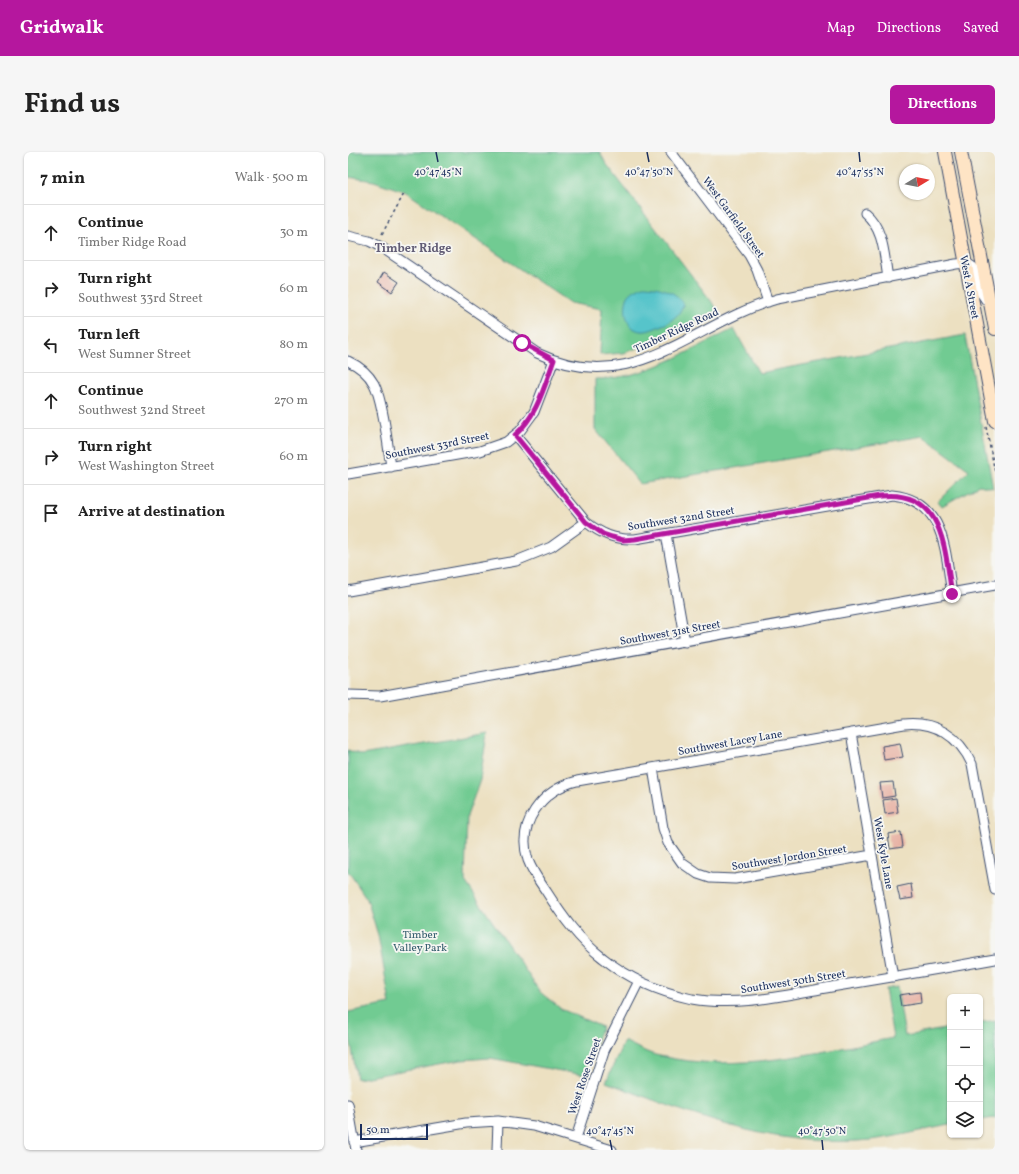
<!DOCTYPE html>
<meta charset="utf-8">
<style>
:root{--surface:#fff;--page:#f6f6f6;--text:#222;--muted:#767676;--line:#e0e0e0;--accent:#b5179e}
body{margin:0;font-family:Vollkorn,serif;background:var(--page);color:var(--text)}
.controls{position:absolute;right:12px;bottom:12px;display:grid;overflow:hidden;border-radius:6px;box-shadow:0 1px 3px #0004}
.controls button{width:36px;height:36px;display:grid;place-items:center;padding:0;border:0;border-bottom:1px solid var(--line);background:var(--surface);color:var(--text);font:20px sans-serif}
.compass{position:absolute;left:551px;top:12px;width:36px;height:36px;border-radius:50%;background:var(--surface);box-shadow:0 1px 3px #0004;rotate:80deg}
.scale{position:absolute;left:12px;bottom:10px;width:68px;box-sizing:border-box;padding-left:4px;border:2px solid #1b2f5e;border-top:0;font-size:11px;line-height:14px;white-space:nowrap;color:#1b2f5e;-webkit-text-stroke:3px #f6f6f2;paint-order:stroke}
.stop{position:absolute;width:12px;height:12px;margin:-9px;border:3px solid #b5179e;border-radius:50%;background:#fff}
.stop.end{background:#b5179e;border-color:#fff;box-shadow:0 1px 4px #0008}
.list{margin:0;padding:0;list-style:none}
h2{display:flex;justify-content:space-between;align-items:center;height:52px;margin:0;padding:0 16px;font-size:17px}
h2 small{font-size:13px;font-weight:400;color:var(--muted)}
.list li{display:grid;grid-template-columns:26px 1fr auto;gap:12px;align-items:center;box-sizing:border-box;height:56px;padding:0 16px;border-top:1px solid var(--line)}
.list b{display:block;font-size:15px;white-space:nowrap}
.list p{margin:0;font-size:13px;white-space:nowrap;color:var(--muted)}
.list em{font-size:13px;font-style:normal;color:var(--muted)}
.icon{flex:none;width:22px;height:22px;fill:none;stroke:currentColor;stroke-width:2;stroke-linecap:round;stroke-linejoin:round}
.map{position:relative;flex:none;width:647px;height:998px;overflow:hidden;border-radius:6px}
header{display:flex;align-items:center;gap:24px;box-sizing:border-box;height:56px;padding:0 20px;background:var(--accent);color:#fff}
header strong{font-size:19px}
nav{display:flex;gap:22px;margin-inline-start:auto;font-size:14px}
.intro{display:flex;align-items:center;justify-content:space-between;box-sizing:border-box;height:96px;padding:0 24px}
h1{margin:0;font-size:28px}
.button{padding:10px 18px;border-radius:6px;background:var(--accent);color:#fff;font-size:14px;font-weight:700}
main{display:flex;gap:24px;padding:0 24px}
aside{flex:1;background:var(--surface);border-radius:6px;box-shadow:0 1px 3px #0004}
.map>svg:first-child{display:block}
</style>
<header>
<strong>Gridwalk</strong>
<nav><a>Map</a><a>Directions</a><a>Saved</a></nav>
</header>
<div class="intro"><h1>Find us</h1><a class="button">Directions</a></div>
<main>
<aside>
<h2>7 min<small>Walk · 500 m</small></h2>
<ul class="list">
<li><svg class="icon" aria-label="ahead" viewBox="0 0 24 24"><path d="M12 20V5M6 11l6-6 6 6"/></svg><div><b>Continue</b><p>Timber Ridge Road</p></div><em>30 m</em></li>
<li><svg class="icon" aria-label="right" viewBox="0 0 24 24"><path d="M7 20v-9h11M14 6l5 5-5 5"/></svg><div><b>Turn right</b><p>Southwest 33rd Street</p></div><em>60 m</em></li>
<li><svg class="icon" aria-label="left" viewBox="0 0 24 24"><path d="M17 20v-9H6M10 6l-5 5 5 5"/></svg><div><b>Turn left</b><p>West Sumner Street</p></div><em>80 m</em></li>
<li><svg class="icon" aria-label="ahead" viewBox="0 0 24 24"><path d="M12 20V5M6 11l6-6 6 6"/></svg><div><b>Continue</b><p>Southwest 32nd Street</p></div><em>270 m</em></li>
<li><svg class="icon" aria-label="right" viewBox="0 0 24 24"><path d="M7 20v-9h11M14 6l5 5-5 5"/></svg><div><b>Turn right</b><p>West Washington Street</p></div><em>60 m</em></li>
<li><svg class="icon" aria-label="arrive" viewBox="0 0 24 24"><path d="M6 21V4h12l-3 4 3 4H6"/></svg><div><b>Arrive at destination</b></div></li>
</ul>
</aside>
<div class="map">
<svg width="647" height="998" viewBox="0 0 647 998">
<rect width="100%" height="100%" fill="#f6f6f2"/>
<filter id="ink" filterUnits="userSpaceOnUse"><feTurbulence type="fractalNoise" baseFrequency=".025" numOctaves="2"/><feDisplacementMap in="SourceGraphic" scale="8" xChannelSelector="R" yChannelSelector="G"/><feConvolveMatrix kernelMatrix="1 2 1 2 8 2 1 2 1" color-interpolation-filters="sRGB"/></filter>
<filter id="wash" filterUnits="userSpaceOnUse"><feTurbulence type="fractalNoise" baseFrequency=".012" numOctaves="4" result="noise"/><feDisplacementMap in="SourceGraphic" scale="16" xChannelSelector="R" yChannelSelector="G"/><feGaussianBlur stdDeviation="0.9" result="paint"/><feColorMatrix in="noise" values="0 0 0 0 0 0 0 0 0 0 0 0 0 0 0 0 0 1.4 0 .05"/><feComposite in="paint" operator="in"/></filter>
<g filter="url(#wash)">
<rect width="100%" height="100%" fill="#ece0c1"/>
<path fill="#71cb92" stroke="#467d78" d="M0 0H252L257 10 370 158 287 197 276 201 252 203 254 157 222 151 58 40 26 29 0 25Z
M386 177 411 221 617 183 645 336 631 333 594 354 590 349 621 318 575 284 292 332 247 277V227C296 228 343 197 386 177Z
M139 581 132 628 119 664 117 729 192 840 213 857 254 875 235 923 142 906 113 908 9 927 0 874V860L42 852 30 783 19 747 0 719V598L14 603Z
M549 835 557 884 602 876V973C573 978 538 988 509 989 418 994 342 962 258 930L276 889C287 894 300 902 312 904 389 922 469 900 545 886L537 837Z
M647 868V966L632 968V871Z"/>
<path fill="#56c4ca" stroke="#387a94" d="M295 134C308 134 331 139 335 153 332 162 325 168 317 172 309 175 301 180 293 179 279 178 275 159 279 147 281 140 289 137 295 134Z"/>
<g id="blocks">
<path fill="#e7b2a4" d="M36 120 51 130 44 140 30 130Z
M552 591 555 605 536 608 534 594Z
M545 630 547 644 534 646 532 631Z
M548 646 550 660 537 662 535 648Z
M553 680 555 695 542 697 540 682Z
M563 732 565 746 552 748 549 735Z
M572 840 573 851 553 854 551 843Z"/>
</g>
</g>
<g filter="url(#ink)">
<use href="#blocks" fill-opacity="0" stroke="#3a4a6d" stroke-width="1"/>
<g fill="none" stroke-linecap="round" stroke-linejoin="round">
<defs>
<path id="minor" d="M323 0 401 103 409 118 420 150
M517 61C536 77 536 103 540 126
M0 84 21 89 33 95 189 201C286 247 342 172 429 147L608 112 619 111 625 115 629 135 640 151
M0 209C11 214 20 221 26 232 35 249 40 294 43 315
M167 283 238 370
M0 322 132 299 158 290 172 279 186 260 206 208
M318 382 337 490
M0 439 168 409 203 395 238 370C253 382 267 388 287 387L544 343C598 348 597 400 604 442
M0 543 32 544 647 433
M503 581 545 825
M305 616 315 676 320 691 334 711 350 722 362 726 387 727 524 703
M647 738 624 612C611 584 587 569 556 572L229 629C194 638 168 671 180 708 184 719 191 729 198 739 214 764 231 788 255 806 281 827 312 840 344 847 391 855 438 843 483 835 538 826 592 817 647 807
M0 952 8 998
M228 986 256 899 291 829
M6 990 118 971 150 969 186 974 264 998
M149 998 150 969"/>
<path id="secondary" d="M597 0 647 269
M613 0 647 177"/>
</defs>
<use href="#minor" stroke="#3a4a6d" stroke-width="11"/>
<use href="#secondary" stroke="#3a4a6d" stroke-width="14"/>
<path stroke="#3a4a6d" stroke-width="1.5" stroke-dasharray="3 3" stroke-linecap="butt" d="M34 82 57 40
M638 275 647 320"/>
<use href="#minor" stroke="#fff" stroke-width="9"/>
<use href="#secondary" stroke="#fee4c5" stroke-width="12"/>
</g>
</g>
<g fill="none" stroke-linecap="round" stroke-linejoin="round" filter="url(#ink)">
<path stroke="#b5179e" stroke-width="5" d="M174 191 206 208C196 235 189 264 167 283L238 370 255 382 264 385 275 388 287 387 532 344C596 337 596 395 604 442"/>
</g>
<path fill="none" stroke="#1b2f5e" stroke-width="1.5" d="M88 0 90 10M299 0 301 10M511 0 512 10M262 988 264 998M474 988 475 998"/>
<g text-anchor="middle" stroke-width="3.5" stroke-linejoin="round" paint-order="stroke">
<g font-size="11" fill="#1b2f5e" stroke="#f6f6f2">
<text transform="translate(386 65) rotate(54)" y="4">West Garfield Street</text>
<text transform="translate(622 135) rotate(79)" y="4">West A Street</text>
<text transform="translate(328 178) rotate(-25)" y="4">Timber Ridge Road</text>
<text transform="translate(89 293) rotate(-11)" y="4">Southwest 33rd Street</text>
<text transform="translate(333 366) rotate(-9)" y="4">Southwest 32nd Street</text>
<text transform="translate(322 480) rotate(-10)" y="4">Southwest 31st Street</text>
<text transform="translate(382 590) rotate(-10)" y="4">Southwest Lacey Lane</text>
<text transform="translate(536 701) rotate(80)" y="4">West Kyle Lane</text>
<text transform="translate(441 705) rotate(-9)" y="4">Southwest Jordon Street</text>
<text transform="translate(445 829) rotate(-9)" y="4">Southwest 30th Street</text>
<text transform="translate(236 924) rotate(-71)" y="4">West Rose Street</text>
</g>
<g font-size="11" fill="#355e6e" stroke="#f6f6f2">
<text x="72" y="786">Timber<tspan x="72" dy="13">Valley Park</tspan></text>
</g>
<g font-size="12" font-weight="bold" fill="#625d76" stroke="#f6f6f2">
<text x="65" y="100">Timber Ridge</text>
</g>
</g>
<g font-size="10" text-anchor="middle" fill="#1b2f5e" stroke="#f6f6f2" stroke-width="3.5" stroke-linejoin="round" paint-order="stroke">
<text x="512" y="23">40°47'55"N</text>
<text x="90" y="23">40°47'45"N</text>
<text x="301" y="23">40°47'50"N</text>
<text x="262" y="982">40°47'45"N</text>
<text x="474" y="982">40°47'50"N</text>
</g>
</svg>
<div class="controls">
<button>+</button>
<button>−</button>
<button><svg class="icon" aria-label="locate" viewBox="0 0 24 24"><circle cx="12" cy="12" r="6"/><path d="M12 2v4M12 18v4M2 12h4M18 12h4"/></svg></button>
<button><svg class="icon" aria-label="layers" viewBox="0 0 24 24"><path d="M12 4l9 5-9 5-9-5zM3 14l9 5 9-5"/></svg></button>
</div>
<svg class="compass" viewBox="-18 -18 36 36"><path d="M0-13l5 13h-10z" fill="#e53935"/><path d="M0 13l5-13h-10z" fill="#767676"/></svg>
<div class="scale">50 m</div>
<div class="stop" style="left:174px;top:191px"></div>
<div class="stop end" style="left:604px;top:442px"></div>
</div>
</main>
